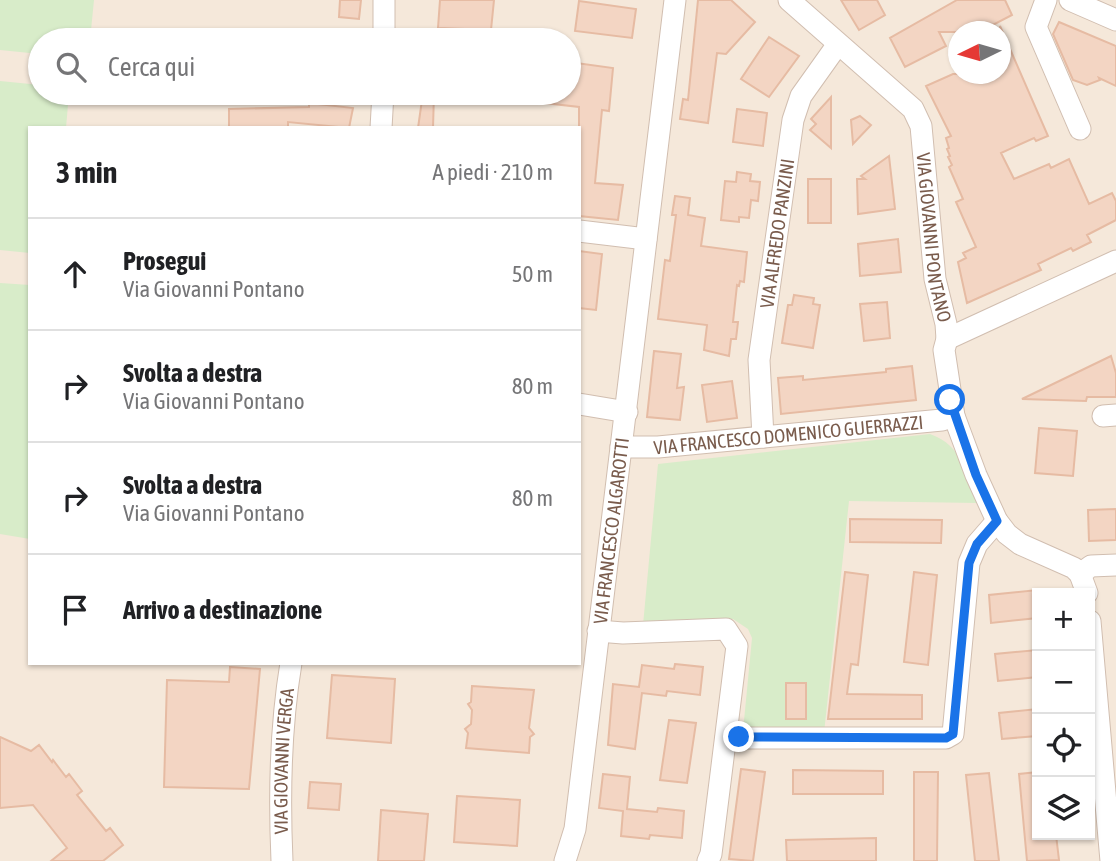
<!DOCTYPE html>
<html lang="it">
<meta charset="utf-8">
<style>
:root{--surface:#fff;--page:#f2f2f2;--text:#202124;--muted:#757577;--line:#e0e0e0}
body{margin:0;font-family:"Asap Condensed",sans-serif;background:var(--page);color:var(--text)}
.controls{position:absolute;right:21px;bottom:21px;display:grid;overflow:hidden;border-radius:0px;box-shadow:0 2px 5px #0004}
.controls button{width:63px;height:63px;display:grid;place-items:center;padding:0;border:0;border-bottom:2px solid var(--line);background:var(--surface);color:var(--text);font:35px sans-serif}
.compass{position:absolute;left:948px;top:21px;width:63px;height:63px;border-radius:50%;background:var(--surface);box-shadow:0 2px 5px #0004;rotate:265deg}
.stop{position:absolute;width:21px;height:21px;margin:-16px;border:5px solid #1a73e8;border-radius:50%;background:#fff}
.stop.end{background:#1a73e8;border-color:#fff;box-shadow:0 2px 7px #0008}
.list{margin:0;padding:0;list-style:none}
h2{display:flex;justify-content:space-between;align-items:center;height:91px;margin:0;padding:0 28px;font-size:30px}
h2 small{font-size:23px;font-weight:400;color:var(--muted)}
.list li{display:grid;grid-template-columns:46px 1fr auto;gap:21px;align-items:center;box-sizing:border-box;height:112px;padding:0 28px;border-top:2px solid var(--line)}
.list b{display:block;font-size:26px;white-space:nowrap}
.list p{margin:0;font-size:23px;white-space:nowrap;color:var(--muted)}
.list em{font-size:23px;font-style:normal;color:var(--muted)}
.icon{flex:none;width:38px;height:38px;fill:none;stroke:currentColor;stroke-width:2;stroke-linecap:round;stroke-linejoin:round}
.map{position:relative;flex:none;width:1116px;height:861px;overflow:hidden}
.search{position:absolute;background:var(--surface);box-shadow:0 2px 5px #0004;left:28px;top:28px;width:553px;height:77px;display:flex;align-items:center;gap:18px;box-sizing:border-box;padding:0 24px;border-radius:38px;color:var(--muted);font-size:26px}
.panel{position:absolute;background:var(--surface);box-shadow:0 2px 5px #0004;left:28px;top:126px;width:553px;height:539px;border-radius:0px}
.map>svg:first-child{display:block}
</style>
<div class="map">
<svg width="1116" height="861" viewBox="0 0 1116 861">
<rect width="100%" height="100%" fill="#fdf6ec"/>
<path fill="#f5e8da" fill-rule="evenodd" d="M0 0H1116V861H0ZM958 32H1000V74H958ZM40 40H569V93H40ZM30 128H579V663H30ZM1037 593H1090V835H1037Z"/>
<path fill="#d8ecc9" d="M0 0H94L90 40H40V54L0 50Z
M0 81 40 85V93H69L66 128H30V253L0 250Z
M0 283 30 285V539L0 534Z
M930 434C964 446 964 473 977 503L849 501 824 733 743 731 752 638 748 629 733 619 643 625 658 464Z"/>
<path fill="#f3d5c3" stroke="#e6bba3" stroke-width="2" d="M340 0H361L359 19 339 17Z
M440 0H494L491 30 438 28Z
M698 0H731L755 22 726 54 717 53 708 123 680 119 683 99 688 100Z
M841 0H877L885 15 859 30Z
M957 0H1005L1012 15 987 28 985 25 972 32H939L946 46 905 67 890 38Z
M579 1 636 9 632 38 575 31Z
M1059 22 1116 46V86L1099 78 1100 80 1087 85 1073 80 1053 34Z
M1000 26 1048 136 1036 141 1034 138 1001 153 1014 179 1049 164 1051 168 1069 159 1089 204 1112 193 1116 201V220L1087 235 1091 242 1073 251 1071 248 1038 264 1041 270 967 303 958 262 966 258 963 253 976 247 956 202 963 199 949 167 952 165 948 157 950 156 947 149 949 148 946 138 951 136 926 86 953 74H1000Z
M769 37 799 56 769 97 741 79Z
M569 62 613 68 609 111 602 110 595 183 623 185 618 220 579 216V107L536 102V93H569Z
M423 93H434L433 128H418Z
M831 97V148L810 130 816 124 811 119Z
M309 103 353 108 349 128 288 122V128H229V109L309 107Z
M737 109 767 113 763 146 733 142Z
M860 116 871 125 853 144 851 120Z
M889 156 895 209 858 214 857 179H865L861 176Z
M737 172 751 174 750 181 760 182 758 201 751 200 749 218 739 217V222L721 220 725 181 736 182Z
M808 179H831V223H808Z
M675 196 690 198 688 215 705 218 701 246 747 252 744 282 740 281 739 286 737 285 733 322H738L736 339H731L729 356 704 350 707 325 658 319 665 260 670 261 676 215H672Z
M898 239 901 272 860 276 858 244Z
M579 251 602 254 596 310 579 308Z
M794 295 814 298 813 304 820 305 813 348 782 343 788 305H792Z
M887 302 890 338 864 341 860 304Z
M654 351 681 354 677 388 684 387 680 420 647 417Z
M1111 356 1116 373V397H1087L1086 401 1022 399Z
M912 366 916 400 781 414 778 378 803 376V380L886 372V369Z
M732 381 737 418 707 422 702 385Z
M1039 428 1077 431 1073 476 1035 473Z
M1116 509V540L1089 541 1088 510Z
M850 519 942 520 941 543 850 542Z
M845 572 868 575 858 665 851 664 847 694 922 695V719H828Z
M914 572 937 575 928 665 904 662Z
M1037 590V618L991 623 989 595Z
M1037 650V677L998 681 995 654Z
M675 664 703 667 700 695 667 691 666 696 642 693 635 749 608 745 613 684 639 687 642 665 674 669Z
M230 667 260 669 249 789 164 787 167 680 229 682Z
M332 675 395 679 391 743 327 738Z
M786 683H806V719H786Z
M472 686 534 690 529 728 534 734 530 737 529 753 466 748 468 733 465 729 471 724 472 710 468 704 471 702Z
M1037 709V736L1002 739 999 713Z
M669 720 696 723 687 783 660 780Z
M0 737 31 751 39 745 52 762 53 760 66 777 69 774 82 791 77 795 106 831 110 828 123 845 103 861H51L67 848 33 805 0 808Z
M741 769 765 772 753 861 729 859Z
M793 770 883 771V794H793Z
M914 772H938L937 861H914Z
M1037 772V835H1056L1059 860 1027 861 1019 774Z
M989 773 999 861H975L966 775Z
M603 774 630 777 627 809 657 812 658 808 684 811 682 838 650 835 649 839 621 836 623 811 599 808Z
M310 782 341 784 339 810 308 808Z
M457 796 520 800 517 846 454 842Z
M381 810 428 814 424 861H378Z
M876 838V861H787L786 840Z"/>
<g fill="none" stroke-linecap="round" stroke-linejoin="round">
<defs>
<g id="minor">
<path id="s1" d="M789 0 913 109 921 126 935 279 946 324 947 339 944 350 954 416 976 475 997 521 1007 534 1020 544 1074 568 1080 574 1087 593"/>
<path d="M1046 0 1036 27 1080 129"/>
<path d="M1070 0 1116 20"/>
<path d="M384 40V0"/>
<path d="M381 128 383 93"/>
<path d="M579 231 646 239"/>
<path d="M947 339 1116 261"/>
<path d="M579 404 627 412"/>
<path d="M1103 416 1116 415"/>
<path id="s2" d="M763 437 759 360 793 120 801 96 838 44"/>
<path id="s3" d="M621 447H658L942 420 954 416"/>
<path d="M1080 574 1091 566 1116 565"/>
<path d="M1090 621 1111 861"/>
<path d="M598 631 623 633 726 629 737 646 711 854 708 861"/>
<path d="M726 738H946L953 734 969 563 977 544 997 521"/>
<path id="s4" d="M282 861C279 794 280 729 291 663"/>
<path id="s5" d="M565 861 575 829 675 0"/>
</g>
</defs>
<use href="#minor" stroke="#d1beb0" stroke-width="23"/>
<use href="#minor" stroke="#fff" stroke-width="21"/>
</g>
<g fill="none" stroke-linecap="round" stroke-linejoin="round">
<path stroke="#1a73e8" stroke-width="9" d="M739 737 946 738 953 734 969 563 977 544 997 521 976 475 950 400"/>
</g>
<g text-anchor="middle" stroke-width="5" stroke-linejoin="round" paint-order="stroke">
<g font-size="19" fill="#7a5c4d" stroke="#fffaf3">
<text dy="7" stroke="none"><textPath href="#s2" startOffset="205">VIA ALFREDO PANZINI</textPath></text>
<text dy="7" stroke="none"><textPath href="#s1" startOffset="296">VIA GIOVANNI PONTANO</textPath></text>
<text dy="7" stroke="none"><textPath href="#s3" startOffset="168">VIA FRANCESCO DOMENICO GUERRAZZI</textPath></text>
<text dy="7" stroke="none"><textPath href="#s5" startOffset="334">VIA FRANCESCO ALGAROTTI</textPath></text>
<text dy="7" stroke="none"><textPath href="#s4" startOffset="100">VIA GIOVANNI VERGA</textPath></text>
</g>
</g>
</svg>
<div class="controls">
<button>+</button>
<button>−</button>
<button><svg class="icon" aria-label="locate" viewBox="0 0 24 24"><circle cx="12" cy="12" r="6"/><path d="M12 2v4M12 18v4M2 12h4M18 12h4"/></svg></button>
<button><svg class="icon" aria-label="layers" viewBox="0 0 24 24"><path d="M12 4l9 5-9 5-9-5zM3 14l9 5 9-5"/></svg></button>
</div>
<svg class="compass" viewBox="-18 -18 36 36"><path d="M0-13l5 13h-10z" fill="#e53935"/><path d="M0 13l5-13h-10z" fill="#757577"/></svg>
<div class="stop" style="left:950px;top:400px"></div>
<div class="stop end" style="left:739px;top:737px"></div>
<div class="search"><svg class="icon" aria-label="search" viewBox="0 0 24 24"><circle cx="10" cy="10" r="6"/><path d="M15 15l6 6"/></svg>Cerca qui</div>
<section class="panel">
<h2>3 min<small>A piedi · 210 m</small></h2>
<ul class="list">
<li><svg class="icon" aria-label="ahead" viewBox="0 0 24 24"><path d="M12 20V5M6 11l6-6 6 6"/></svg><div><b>Prosegui</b><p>Via Giovanni Pontano</p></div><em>50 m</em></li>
<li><svg class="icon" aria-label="right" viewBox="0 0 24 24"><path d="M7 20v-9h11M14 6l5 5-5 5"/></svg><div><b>Svolta a destra</b><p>Via Giovanni Pontano</p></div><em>80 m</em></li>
<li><svg class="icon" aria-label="right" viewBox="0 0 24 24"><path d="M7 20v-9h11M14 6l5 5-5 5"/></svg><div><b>Svolta a destra</b><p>Via Giovanni Pontano</p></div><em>80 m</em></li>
<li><svg class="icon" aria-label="arrive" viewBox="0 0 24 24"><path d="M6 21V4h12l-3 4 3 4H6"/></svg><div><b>Arrivo a destinazione</b></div></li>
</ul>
</section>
</div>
